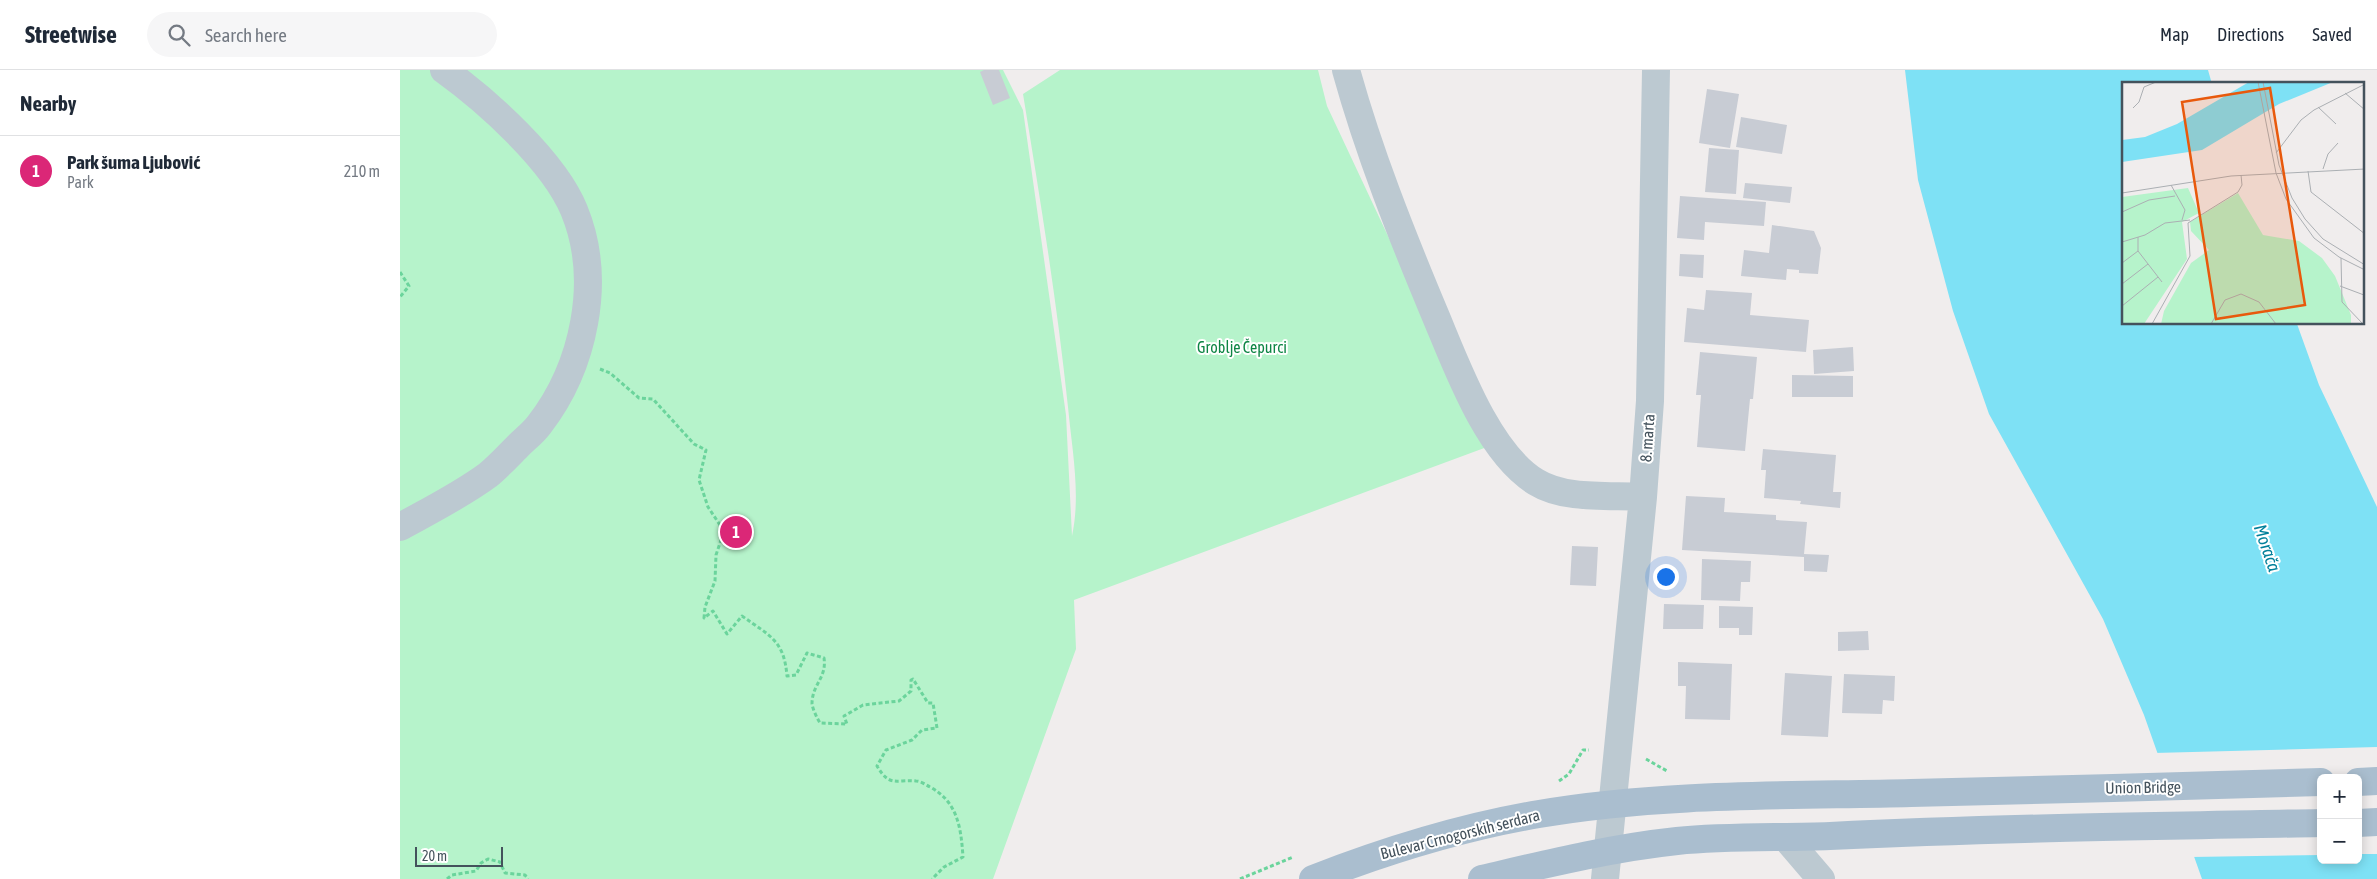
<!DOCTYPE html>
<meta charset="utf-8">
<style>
:root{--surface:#fff;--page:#f6f6f7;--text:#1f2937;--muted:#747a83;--line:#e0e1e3;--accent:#db2777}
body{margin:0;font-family:"Asap Condensed",sans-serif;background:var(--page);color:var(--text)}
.controls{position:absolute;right:15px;bottom:15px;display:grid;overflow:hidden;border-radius:8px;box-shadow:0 2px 12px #0003}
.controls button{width:45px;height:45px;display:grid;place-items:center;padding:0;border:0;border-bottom:1px solid var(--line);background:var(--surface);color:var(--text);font:25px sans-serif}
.scale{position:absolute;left:15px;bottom:12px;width:88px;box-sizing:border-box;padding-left:5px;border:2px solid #44525c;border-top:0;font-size:14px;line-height:18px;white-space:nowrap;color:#44525c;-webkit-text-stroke:4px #fff;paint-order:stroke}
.you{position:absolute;left:1265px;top:506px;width:18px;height:18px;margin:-12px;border:4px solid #fff;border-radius:50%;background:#1a73e8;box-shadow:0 0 0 8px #1a73e833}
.badge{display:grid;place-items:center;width:32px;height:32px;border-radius:50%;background:var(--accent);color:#fff;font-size:16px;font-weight:700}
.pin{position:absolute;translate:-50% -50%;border:2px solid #fff;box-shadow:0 1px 5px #0006}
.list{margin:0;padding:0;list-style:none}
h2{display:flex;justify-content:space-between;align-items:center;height:65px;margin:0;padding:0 20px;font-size:21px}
h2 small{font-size:16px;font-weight:400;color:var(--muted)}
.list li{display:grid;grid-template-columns:32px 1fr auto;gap:15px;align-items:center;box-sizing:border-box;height:70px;padding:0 20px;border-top:1px solid var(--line)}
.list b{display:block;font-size:19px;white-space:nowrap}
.list p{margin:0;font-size:16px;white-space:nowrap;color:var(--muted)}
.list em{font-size:16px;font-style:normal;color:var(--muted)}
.icon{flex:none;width:28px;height:28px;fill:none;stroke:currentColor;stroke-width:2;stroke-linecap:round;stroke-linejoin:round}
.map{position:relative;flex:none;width:1977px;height:809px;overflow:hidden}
header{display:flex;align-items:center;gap:30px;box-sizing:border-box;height:70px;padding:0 25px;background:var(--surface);border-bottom:1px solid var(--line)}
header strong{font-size:24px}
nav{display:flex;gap:28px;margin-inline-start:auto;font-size:18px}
.search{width:350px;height:45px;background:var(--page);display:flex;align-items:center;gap:12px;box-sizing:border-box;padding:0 18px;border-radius:28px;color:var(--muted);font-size:19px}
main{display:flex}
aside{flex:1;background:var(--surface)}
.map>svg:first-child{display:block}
</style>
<header>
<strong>Streetwise</strong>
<div class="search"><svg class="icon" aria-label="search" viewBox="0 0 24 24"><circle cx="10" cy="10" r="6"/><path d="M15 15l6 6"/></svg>Search here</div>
<nav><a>Map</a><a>Directions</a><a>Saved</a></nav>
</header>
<main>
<aside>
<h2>Nearby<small></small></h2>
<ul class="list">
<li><span class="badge">1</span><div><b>Park šuma Ljubović</b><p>Park</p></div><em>210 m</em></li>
</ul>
</aside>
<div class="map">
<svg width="1977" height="809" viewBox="0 0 1977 809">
<rect width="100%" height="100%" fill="#f0eded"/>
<path fill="#b6f3cb" d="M0 0H603L623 40 666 345 672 466C681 424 672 380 668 337 657 232 640 128 623 24L660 0H918L927 36 1087 377 674 530 676 579 593 809H0Z"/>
<path fill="#7ee1f5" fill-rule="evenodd" d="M1505 0H1808L1812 14H1723V254H1897L1919 315 1977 437V809H1802L1744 645 1703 549 1589 344 1553 241 1518 110ZM1921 708H1958V790H1921Z"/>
<path fill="#f0eded" d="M1977 677V784H1958V708H1921V785L1791 787 1754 683Z"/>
<path fill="#c8ccd4" d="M584 0H599L610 28 593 35 580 2Z
M1307 19 1339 24 1330 78 1299 73Z
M1341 47 1387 55 1382 84 1336 77Z
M1309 78 1339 80 1336 124 1305 122Z
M1345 113 1392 117 1390 133 1343 128Z
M1280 126 1366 132 1364 156 1305 152 1304 170 1277 168Z
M1372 155 1414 161 1421 178 1418 204 1399 203V200L1387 199 1386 210 1341 206 1344 180 1369 183Z
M1280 184 1304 185 1303 208 1279 206Z
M1306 220 1352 223 1350 245 1409 250 1406 282 1284 272 1287 238 1304 240Z
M1453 277 1454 301 1414 304 1413 280Z
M1300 282 1357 287 1353 329H1350L1345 381 1297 377 1301 325H1296Z
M1392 305 1453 306V327H1392Z
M1363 379 1436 385 1433 422H1441L1440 438 1400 434 1401 431 1364 428 1366 400H1361Z
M1286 426 1325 428 1324 442 1376 445V450L1407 452 1404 484 1429 485 1427 502 1404 501V487L1282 480Z
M1172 476 1198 477 1196 516 1170 515Z
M1302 489 1351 491 1350 512H1341L1340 531 1301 530Z
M1264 534 1304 535 1303 559H1263Z
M1319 536 1353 537 1352 565H1339V558H1319Z
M1468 561 1469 580 1438 581V562Z
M1278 592 1332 594 1330 650 1285 649 1286 616H1278Z
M1385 603 1432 606 1428 667 1381 665Z
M1444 604 1495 606 1494 631 1483 630 1482 644 1442 643Z"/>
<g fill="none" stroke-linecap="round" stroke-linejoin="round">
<path stroke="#6bd49c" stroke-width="3" stroke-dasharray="4 2.5" stroke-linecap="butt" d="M0 202 9 216 0 227
M200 299 210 303 239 328 253 329 294 374 306 380 299 410 308 437 324 461 316 485 315 511 305 537 304 548 313 541 327 564 342 546C370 566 384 570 387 606L396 605 407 583 424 588C427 608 412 614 412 634 413 640 417 648 420 653L447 654 444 646 463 635 499 631 511 621V610L513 609 528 633H533L537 658 522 660 512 670 486 680 477 696C490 718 496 709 516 711 521 711 526 715 530 717 558 732 561 758 563 787L544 797 532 809
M1246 689 1267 701
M1159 711 1169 704 1183 680H1189
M47 809 52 805 76 801 81 793 88 789 100 792 105 803 125 805 128 809
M840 809 893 787"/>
<path stroke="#bcc9d1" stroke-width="28" d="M946 0C969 83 1001 163 1034 242 1056 294 1087 382 1136 412 1165 430 1209 425 1243 427
M0 457C29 441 61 425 88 405 98 397 108 386 118 376 125 369 133 363 139 355 184 297 203 210 174 140 154 91 87 31 44 0
M1386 768 1421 809
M1205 809 1243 427 1250 331 1256 0"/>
<path stroke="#aabecf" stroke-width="28" d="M1958 712 1977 711
M1958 753 1977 752
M913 809C985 781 1062 757 1139 744 1261 723 1388 726 1511 723 1648 720 1784 716 1921 712
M1082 809C1146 794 1211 778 1277 771 1328 766 1379 768 1430 766 1593 758 1757 756 1921 753"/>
</g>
<g text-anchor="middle" stroke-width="4" stroke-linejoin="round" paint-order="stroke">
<g font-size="16" fill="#0d8544" stroke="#fff">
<text x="842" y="283">Groblje Čepurci</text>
</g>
<g font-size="16" fill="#44525c" stroke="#fff">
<text transform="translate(1247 368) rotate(-86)" y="6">8. marta</text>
<text transform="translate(1743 717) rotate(-1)" y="6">Union Bridge</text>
<text transform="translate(1060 764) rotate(-14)" y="6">Bulevar Crnogorskih serdara</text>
</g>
<g font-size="18" font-style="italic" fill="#03819b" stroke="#fff">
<text transform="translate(1867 478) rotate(71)" y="6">Morača</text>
</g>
</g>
<g transform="translate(1722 12)">
<rect width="242" height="242" fill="#f0eded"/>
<path d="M66 106 77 131 60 140 65 177 22 242H0V115ZM116 111 141 153 177 159 200 176 213 194 229 233V242H39L42 229 69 181 87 168 69 149 68 140Z" fill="#b6f3cb"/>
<path d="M127 0H211L157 22 80 68 0 80V58L23 55 55 42Z" fill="#7ee1f5"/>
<path fill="none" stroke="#abafb3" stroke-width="1" d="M136 0 154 91 164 117 192 156 217 175 243 188M141 0 157 83 170 116 183 137 201 157 243 183M223 11 243 28M196 25 214 42M11 26 17 20 22 5 34 0M154 71 179 38 192 28 243 2M201 87 206 72 216 61M186 89 189 110 243 152M49 103 63 128 60 138M0 111 109 94 243 87M0 130 27 118 53 114M16 155V169L40 200M0 160 23 153 43 141 68 138M219 176 220 220 241 242M0 181 16 169M0 202 26 182M218 204 242 213M0 224 36 195M30 242 68 174 66 141 116 110 120 103 119 93M89 242 103 218 119 212 137 220 154 242"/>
<path fill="#e8590c" fill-opacity="0.15" stroke="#e8590c" stroke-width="2.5" d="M148 6 183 223 94 237 60 20Z"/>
<rect width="242" height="242" fill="none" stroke="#44525c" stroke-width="2.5"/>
</g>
</svg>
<div class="controls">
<button>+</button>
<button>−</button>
</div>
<div class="scale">20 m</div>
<div class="you"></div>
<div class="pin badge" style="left:336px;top:462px">1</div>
</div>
</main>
